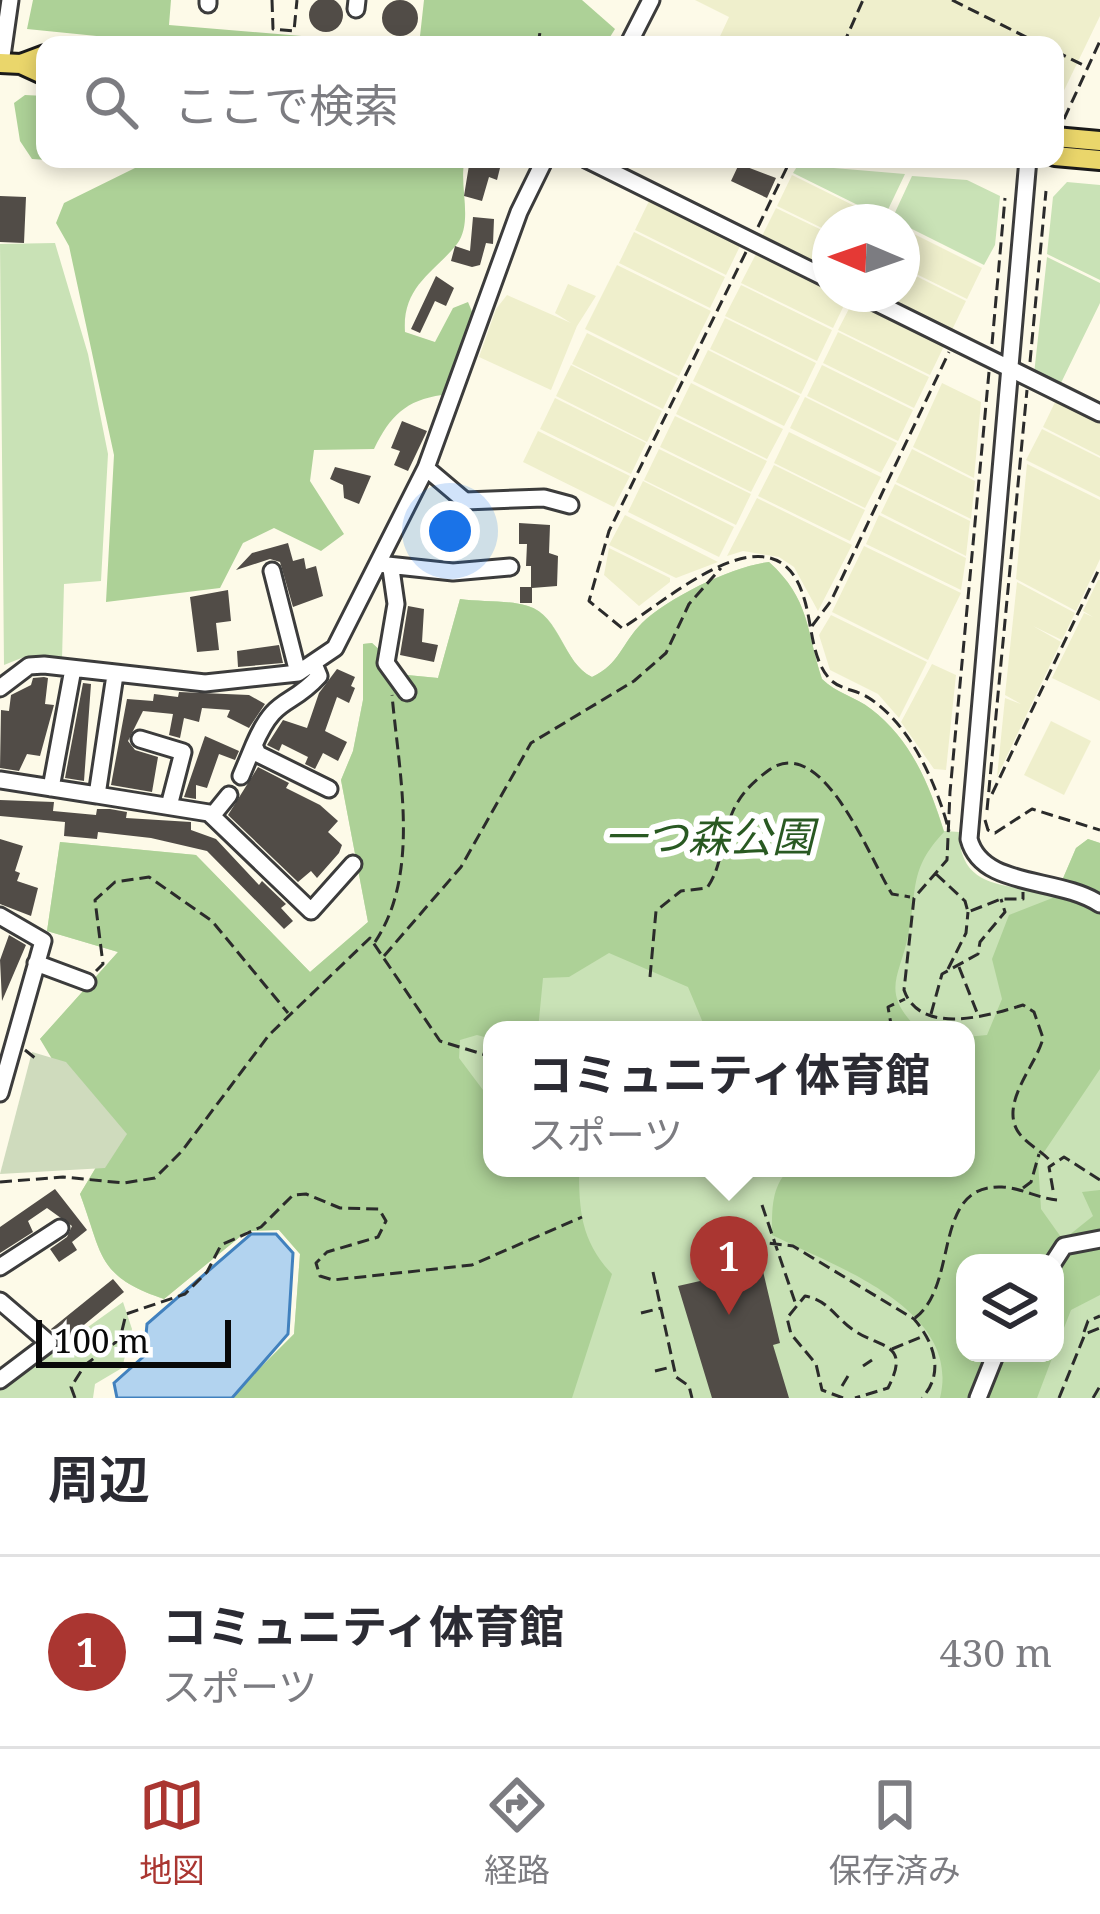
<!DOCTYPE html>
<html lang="ja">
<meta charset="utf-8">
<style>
:root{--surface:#fff;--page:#f7f7f7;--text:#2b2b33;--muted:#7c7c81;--line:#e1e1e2;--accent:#aa3631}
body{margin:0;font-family:"Noto Serif","Noto Sans JP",serif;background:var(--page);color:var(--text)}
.controls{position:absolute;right:36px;bottom:36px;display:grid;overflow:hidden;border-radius:24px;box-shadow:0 6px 18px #0003}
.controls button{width:108px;height:108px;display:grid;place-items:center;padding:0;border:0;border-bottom:3px solid var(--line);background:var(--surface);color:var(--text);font:60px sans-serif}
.compass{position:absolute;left:812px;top:204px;width:108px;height:108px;border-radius:50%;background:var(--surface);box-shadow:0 6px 18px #0003;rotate:272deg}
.scale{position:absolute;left:36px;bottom:30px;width:195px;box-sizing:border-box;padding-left:12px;border:6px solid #090909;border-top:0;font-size:33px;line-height:42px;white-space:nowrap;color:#090909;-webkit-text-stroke:9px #fff;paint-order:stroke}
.you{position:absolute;left:450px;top:531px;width:42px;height:42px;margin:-30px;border:9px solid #fff;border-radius:50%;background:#1a73e8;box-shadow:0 0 0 18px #1a73e833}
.badge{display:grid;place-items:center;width:78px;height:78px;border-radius:50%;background:var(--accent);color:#fff;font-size:39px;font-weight:700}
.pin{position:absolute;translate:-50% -99px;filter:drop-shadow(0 3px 6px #0008)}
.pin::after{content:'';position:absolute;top:63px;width:42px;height:36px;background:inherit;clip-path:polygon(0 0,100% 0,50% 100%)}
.popup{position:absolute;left:483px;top:1021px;width:492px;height:156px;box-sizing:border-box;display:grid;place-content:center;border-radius:24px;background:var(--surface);filter:drop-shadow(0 3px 9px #0005);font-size:39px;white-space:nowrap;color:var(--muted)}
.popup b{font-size:45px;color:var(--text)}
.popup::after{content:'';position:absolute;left:50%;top:100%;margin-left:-24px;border:24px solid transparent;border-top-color:var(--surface)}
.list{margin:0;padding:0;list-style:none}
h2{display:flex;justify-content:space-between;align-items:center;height:156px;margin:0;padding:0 48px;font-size:51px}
h2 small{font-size:39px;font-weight:400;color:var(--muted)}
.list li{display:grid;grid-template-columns:78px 1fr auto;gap:36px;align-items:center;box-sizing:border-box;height:192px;padding:0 48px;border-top:3px solid var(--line)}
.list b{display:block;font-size:45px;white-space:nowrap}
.list p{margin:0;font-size:39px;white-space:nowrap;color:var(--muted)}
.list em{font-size:39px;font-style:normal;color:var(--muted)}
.icon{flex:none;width:66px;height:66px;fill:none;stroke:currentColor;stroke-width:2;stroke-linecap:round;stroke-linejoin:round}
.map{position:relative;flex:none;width:1100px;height:1398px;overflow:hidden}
.search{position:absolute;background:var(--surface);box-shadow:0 6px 18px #0003;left:36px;right:36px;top:36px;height:132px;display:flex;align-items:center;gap:30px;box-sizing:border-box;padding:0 42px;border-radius:24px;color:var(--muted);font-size:45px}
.sheet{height:348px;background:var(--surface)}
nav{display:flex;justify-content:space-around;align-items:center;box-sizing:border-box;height:168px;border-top:3px solid var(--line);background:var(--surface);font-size:33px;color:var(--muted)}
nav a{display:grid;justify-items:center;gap:6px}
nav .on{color:var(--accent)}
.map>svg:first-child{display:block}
</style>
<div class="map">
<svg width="1100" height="1398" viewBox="0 0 1100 1398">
<rect width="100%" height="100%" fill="#fdfae8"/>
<path fill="#efefcc" d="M695 0H1100V16L1055 109V45H716L729 17Z
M792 175 883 220V222H830V232L777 206Z
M650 199 741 244 726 275 635 230Z
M776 208 830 234V273L761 238Z
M902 228 982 268 967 299 902 267Z
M634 232 725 277 710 308 619 263Z
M757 252 830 289V294L848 297 833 328 741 283Z
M617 265 711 311 679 376 585 329Z
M902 269 966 301 951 332 875 294H902Z
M568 284 596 296 577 326 551 390 479 357 496 309 507 295 571 323 555 313Z
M741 285 832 330 817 361 725 316Z
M854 299 945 344 930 375 838 330Z
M725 318 816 363 801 394 710 349Z
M838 332 929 377 914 408 823 363Z
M587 333 678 378 663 409 572 364Z
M708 350 800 396 784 426 693 381Z
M571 365 662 411 647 442 556 396Z
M822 365 913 410 898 441 807 396Z
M691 383 783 429 767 459 676 414Z
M942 383 981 402 974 478 913 447Z
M1058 396 1100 417V456L1043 427Z
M805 397 897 443 881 473 790 428Z
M555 398 646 443 631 474 540 429Z
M675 416 767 461 751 492 660 447Z
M1042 429 1100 458V497L1026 460Z
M538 431 630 476 614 507 523 462Z
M789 432 881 477 865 508 774 463Z
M659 449 751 494 736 525 644 480Z
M912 449 975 481 971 519 896 482Z
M1027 464 1100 500V559L1076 611 1016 579Z
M774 465 865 510 850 541 758 496Z
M643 481 734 527 719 557 628 512Z
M895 484 970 521 966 556 881 513Z
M757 498 852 545 818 611 794 567 779 557 743 551 727 556Z
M625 515 718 562 676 578 609 545Z
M879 515 966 558 961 590 866 544Z
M864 546 961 593 928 660 832 612Z
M609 548 670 578V582L639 606 604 575Z
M1098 580H1100V701L1052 678 1084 613 1093 617 1083 611Z
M1017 582 1075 613 1062 640 1033 626 1061 642 997 777 1005 698 1021 704 1005 695Z
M831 615 927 662 899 718 878 694 830 670 819 635Z
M932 664 956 675 946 770 934 769 901 722Z
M1051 721 1091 741 1064 795 1024 775Z"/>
<path fill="#c9e2b6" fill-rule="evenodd" d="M798 165 905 174 884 218 793 173Z
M912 176 967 180 1000 196 995 245 984 265 892 219Z
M1067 182 1100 185V280L1047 254 1053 197Z
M55 243 88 354 108 454 101 581 64 584 62 659 24 657 4 665 0 244Z
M1047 257 1100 283V303L1059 387 1034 374Z
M769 562C810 599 806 630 822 679 836 693 856 697 871 709 911 739 930 786 944 831L959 832C960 894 1011 881 1055 897L1076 848 1088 839 1100 843V1398H230L294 1334 300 1254 279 1230 247 1231 164 1299C96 1276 103 1255 80 1194L116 1134 40 1039 118 952 47 931 60 842 196 855 310 972 368 922 341 780 353 751 363 700V644L372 643 407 675 438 678 460 599C481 602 508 600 528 606 561 616 563 663 592 677 620 664 621 644 642 623 669 597 733 566 769 562ZM492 1030H966V1168H492ZM965 1263H1055V1353H965Z
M123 1302 132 1329 122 1368 95 1384 93 1398H0V1390Z"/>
<path fill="#add197" d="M33 0H171L169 25 409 45H186L27 29Z
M424 0H582L615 29 605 45 506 40 504 45H419Z
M25 95 45 96 47 160 32 159 20 141 14 103Z
M137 159H465C458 185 474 221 457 244 434 273 402 286 405 332L435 342 453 308 468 302 473 314 442 395C406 400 390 416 374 449L314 450 310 481 344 534 321 551 274 528 243 543 220 588 106 602 114 455 69 246 56 223 64 203 137 167Z
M769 562C810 599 806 630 822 679 836 693 856 697 871 709 911 739 930 786 944 832 908 870 918 890 908 936 899 979 880 992 919 1030H706L688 987 609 953 569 977 543 978 538 1030H492V1039L477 1035 460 1040 459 1058 492 1102V1168H579C579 1211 581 1241 612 1274L572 1398H230L294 1334 300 1254 279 1230 247 1231 164 1299C96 1276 103 1255 80 1194L116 1134 73 1094 40 1039 118 952 47 931 60 842 196 855 310 972 368 922 341 780 353 751 363 700V644L372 643 407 675 438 678 460 599C481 602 508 600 528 606 560 616 563 663 592 677 620 664 621 644 642 623 669 597 733 566 769 562Z
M1088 839 1100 843V1069L1038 1161 1041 1209 1063 1240 1093 1216 1082 1192 1100 1190V1295L1071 1310 1055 1351V1263H965V1353H1054L1037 1398H940C962 1309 836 1267 772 1235 772 1209 771 1185 791 1168H966V1037L987 1035 1002 999 992 959 1009 915 1055 897 1076 848Z"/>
<path fill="#cfdbbd" d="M32 1052 66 1062 127 1134 105 1168 0 1174Z"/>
<path fill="#b2d3ef" stroke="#4181be" stroke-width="3" d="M251 1234H276L293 1253 288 1334 232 1398H117L114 1383 144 1356 147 1324Z"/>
<path fill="#514c47" d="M309 15a17 17 0 1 1 34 0a17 17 0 1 1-34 0Z
M382 18a18 18 0 1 1 36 0a18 18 0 1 1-36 0Z
M470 159 501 164 497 180 489 177 482 201 464 196Z
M739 164 776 178 767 198 731 181Z
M0 196 26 197 24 243 0 242Z
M473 217 494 219 493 244 486 243 480 265 472 267 451 261 455 246 470 251Z
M436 276 454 288 446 306 435 301 420 333 411 329Z
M402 421 427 431 408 471 394 465 400 451 391 448Z
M335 467 371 476 359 504 344 498 343 485 330 479Z
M519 523 550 525 549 553 558 556 557 586 532 588V603H520V587H531V566H526L527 544H519Z
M288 543 293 561 304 558 306 569 316 566 323 596 293 607 280 562 270 559 236 570 252 553Z
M228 590 231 621 216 623 219 650 197 652 190 597Z
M408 606 424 609 422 642 438 645 434 662 400 655Z
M279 645 283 663 238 667 237 651Z
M337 669 355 677 351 686 355 688 349 703 337 697 325 731 347 742 338 761 323 753 315 769 305 764 308 757 282 744 279 751 267 745 283 720 307 728 319 693Z
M44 677 48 678 45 704 54 705 40 756 27 754 19 771 0 768 1 710 9 711 11 695 31 685 33 678Z
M83 683 91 684 84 781 65 778Z
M179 692 249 695 265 704 249 728 227 717 230 710 202 708 199 722 184 718 180 738 169 735 173 714 143 711 128 741 135 750 158 757 152 792 111 785 127 699 153 701 154 694 178 697Z
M205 736 239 751 235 760 219 754 207 788 196 785V799L184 797Z
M258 767 289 783 286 788 320 805 338 821 328 832 342 845 339 853 317 878 311 871 298 882 228 815Z
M0 800 54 802 53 811 96 815 97 809H110L127 812 126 818 191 822V830L216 839 259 885 262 881 286 904 281 908 293 921 284 929 207 851 151 838 98 832 97 839 64 836 65 822 0 816Z
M0 839 23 846 15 871 20 873 17 881 38 888 31 916 0 904Z
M9 935 26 945 2 1001 0 960Z
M55 1189 87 1230 72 1242 77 1250 59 1262 50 1249 67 1237 72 1226 47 1208 28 1221 33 1232 0 1253V1227Z
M762 1267 780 1343 773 1345 789 1398H712L678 1286Z
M113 1279 124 1292 62 1343 51 1329Z"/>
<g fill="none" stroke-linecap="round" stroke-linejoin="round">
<defs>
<path id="minor" d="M208 4V0
M356 9 357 0
M628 45 651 0
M1 63 10 0
M586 159 830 280
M1028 159 969 839C982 889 1058 876 1100 904
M859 294 1100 413
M426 468 465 501 544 498 570 505
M378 564 453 572 510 567
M391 569 396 604 386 663 407 692
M272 571 298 673
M314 664 319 676C289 709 276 694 254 745L258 754 329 789
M115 675 97 795 209 813 311 911 353 864
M0 688 29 666 44 665 205 683 298 673 335 648 426 468 519 212 545 159
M140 739 183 752 169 806
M241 776 254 745
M0 780 97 795
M51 788 73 669
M212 816 229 795
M0 916 43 941 0 1093
M36 963 87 982
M1053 1263 1064 1246 1100 1239
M0 1267 60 1228
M0 1301 49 1343 0 1380
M978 1398 996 1353"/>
<path id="major" d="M0 63 21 64 45 75
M21 64 45 55
M1055 137 1100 141
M1055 156 1100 160"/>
</defs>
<use href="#minor" stroke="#3c3c3c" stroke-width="21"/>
<use href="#major" stroke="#1a1a1a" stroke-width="24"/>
<path stroke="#2b2b2b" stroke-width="3" stroke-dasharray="12 6" stroke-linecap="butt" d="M272 0 273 29 294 31 297 0
M952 0 1042 45
M538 45 540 32
M843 45 863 0
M1055 51 1085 66
M1064 119 1100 41
M758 227 791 159
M746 252 609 531 589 601 622 628C665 603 775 500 804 598 812 623 811 656 828 677 838 690 856 689 869 698 911 725 937 785 949 831
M992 344 1005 198
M1030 362 1046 191
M989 372 950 792 947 860 914 898 904 990C920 1036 988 1016 1023 1005L1034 1012 1043 1038C1037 1064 1001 1101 1017 1130 1025 1144 1043 1151 1052 1163
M812 626 831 601 949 352
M992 794 1100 567
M987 810 1027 390
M985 820 988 830 995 833 1032 809 1100 830
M936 874 965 901 968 912 1001 899H1023V892
M375 942C421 873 399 774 392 695
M384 956 461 867 531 743 634 681 666 653 689 604 721 568
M959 967 978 1015
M948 969 966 933 968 912
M96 971 103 964 95 900 115 882 149 877 212 921 288 1013
M650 977 656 911 681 891 707 888C723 865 721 838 733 811 741 793 754 781 769 770 823 732 870 860 892 894L910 897
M931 1014 942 974 978 954 980 942 1005 912 1001 899
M892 1030 888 1007 905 999
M25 1050 35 1058
M0 1182 63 1177 124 1183 155 1178 182 1151 269 1035 370 938 440 1041 492 1057
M1023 1188 1031 1182 1039 1154
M1053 1190 1049 1167 1064 1157 1100 1180
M762 1205 796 1305
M734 1239 793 1246 914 1319C934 1342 945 1373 922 1398
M653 1272 676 1377 689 1386 692 1398
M641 1313 661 1308
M915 1318C960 1284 931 1184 1002 1187 1022 1188 1037 1198 1057 1200
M1084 1332 1088 1321 1100 1316
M892 1349 926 1335
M863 1366 872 1360
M655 1371 671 1367
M842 1386 848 1376
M75 1398 71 1387 85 1365 120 1339 126 1314 185 1294 207 1272 221 1245 261 1227 293 1195 306 1194 340 1208 379 1209 386 1221 378 1237 327 1252 316 1263 320 1276 333 1280 472 1265 582 1217
M843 1398 822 1390 816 1364 791 1334 787 1318 805 1296C828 1300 835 1317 852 1329 879 1349 912 1341 888 1388L855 1398
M1059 1398 1085 1334 1100 1328
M1093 1398 1100 1386"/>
<use href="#minor" stroke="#fff" stroke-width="15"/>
<use href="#major" stroke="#ead66b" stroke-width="18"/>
</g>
<g text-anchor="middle" stroke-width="12" stroke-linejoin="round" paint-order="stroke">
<g font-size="42" font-style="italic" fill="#295922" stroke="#fff">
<text x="709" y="852">一つ森公園</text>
</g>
</g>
</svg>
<div class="controls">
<button><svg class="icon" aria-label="layers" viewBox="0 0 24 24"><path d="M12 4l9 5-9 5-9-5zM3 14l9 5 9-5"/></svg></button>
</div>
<svg class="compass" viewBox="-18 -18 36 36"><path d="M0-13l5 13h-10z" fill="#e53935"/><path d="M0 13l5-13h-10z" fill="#7c7c81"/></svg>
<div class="scale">100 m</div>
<div class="you"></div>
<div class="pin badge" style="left:729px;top:1315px">1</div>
<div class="popup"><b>コミュニティ体育館</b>スポーツ</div>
<div class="search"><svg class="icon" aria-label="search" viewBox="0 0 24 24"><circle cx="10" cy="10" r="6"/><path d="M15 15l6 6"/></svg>ここで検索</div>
</div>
<section class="sheet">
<h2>周辺<small></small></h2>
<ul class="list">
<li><span class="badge">1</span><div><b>コミュニティ体育館</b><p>スポーツ</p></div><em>430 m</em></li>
</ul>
</section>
<nav>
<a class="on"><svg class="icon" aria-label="map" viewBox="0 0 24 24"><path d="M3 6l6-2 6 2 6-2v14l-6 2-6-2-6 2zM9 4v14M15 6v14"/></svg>地図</a>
<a><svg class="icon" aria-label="directions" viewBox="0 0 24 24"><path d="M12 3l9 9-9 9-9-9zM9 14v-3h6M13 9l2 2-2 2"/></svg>経路</a>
<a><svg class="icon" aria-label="saved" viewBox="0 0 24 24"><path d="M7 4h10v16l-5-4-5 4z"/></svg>保存済み</a>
</nav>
